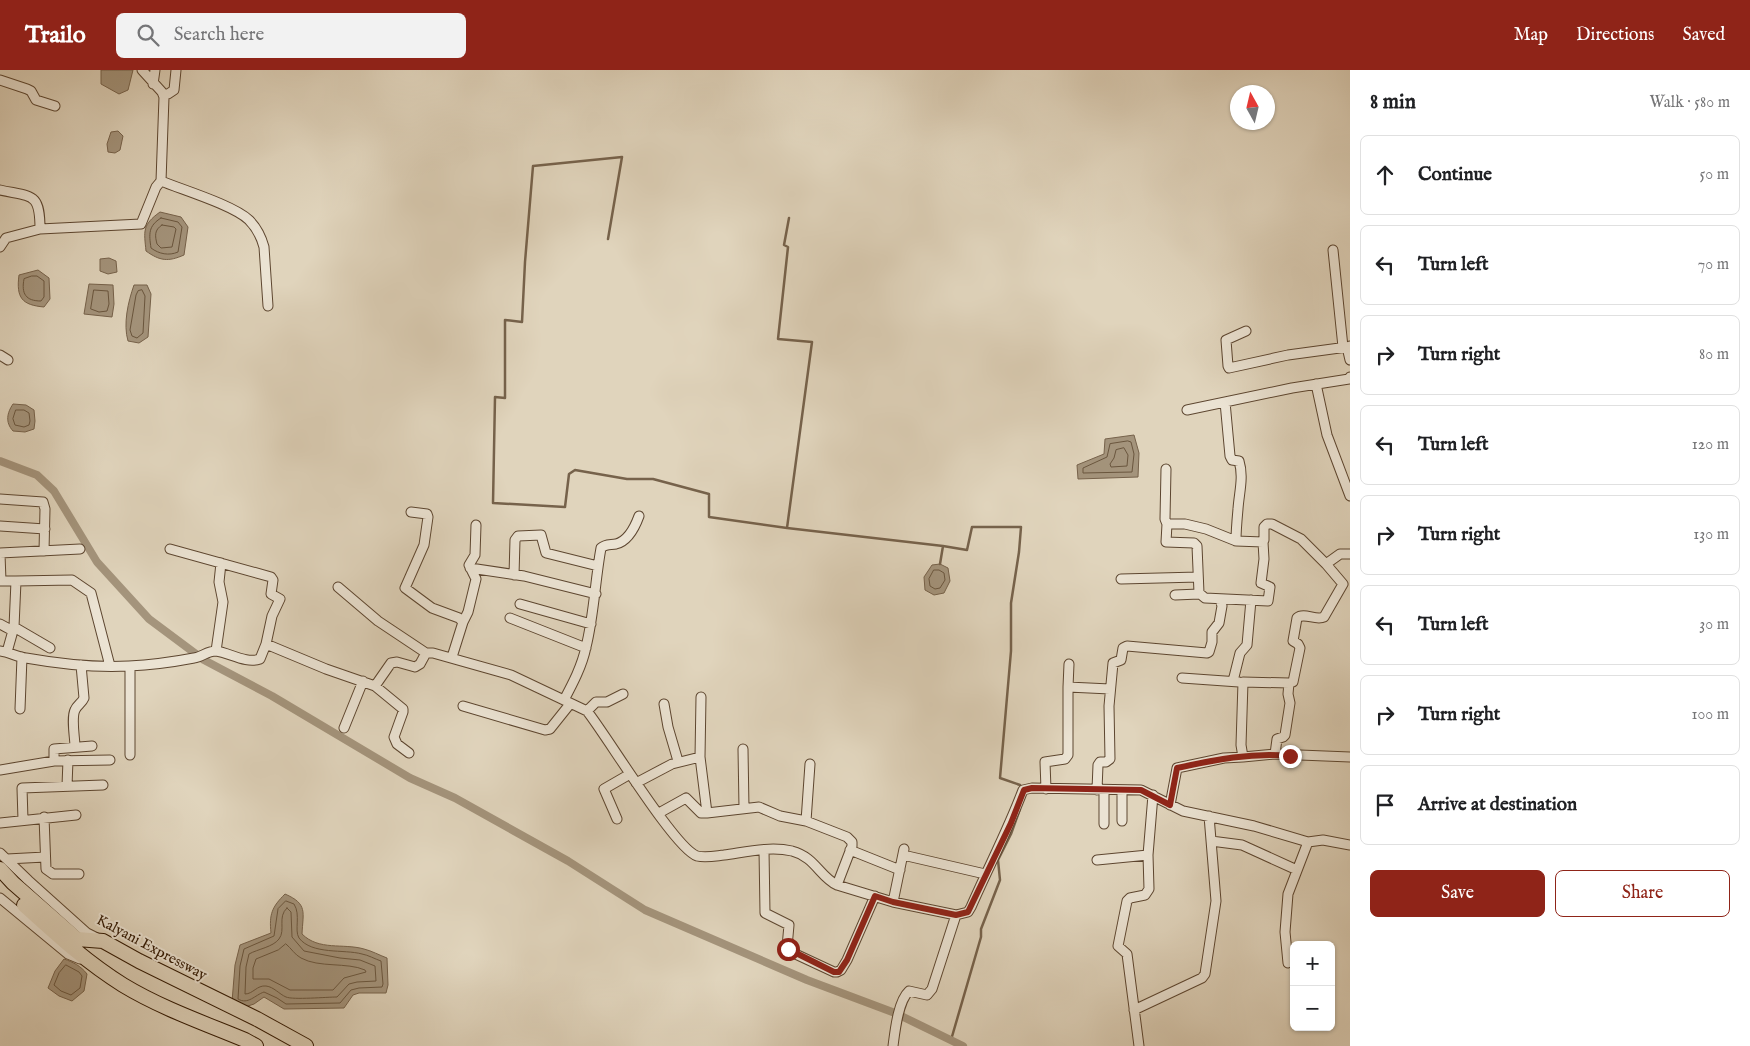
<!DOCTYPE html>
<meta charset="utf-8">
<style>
:root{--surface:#fff;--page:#f2f2f2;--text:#202124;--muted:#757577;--line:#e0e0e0;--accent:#8f2418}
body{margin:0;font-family:"IM FELL English",serif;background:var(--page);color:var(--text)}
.controls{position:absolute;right:15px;bottom:15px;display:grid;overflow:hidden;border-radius:8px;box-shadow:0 1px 4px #0004}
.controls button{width:45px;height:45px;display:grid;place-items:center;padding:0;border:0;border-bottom:1px solid var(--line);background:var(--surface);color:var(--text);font:25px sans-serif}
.compass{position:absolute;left:1230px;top:15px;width:45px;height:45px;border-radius:50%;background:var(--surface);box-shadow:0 1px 4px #0004;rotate:352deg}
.stop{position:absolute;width:15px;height:15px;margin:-11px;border:4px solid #8f2418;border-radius:50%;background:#fff}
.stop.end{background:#8f2418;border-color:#fff;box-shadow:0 1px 5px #0008}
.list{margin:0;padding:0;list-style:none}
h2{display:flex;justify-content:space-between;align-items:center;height:65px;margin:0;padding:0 20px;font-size:21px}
h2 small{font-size:16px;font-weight:400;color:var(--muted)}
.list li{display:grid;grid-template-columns:32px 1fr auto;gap:15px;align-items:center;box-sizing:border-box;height:80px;margin:0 10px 10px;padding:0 10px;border:1px solid var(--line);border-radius:8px}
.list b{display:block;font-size:19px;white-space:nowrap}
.list em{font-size:16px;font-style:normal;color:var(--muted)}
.actions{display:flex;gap:10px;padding:15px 20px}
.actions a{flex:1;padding:11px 0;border:1px solid var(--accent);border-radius:8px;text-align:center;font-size:18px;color:var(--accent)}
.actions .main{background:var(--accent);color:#fff}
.icon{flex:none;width:28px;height:28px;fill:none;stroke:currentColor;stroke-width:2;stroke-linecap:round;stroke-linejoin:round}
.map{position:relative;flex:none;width:1350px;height:976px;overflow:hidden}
header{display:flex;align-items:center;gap:30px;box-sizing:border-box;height:70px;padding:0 25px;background:var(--accent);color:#fff}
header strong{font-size:24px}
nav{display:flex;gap:28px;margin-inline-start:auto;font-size:18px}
.search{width:350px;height:45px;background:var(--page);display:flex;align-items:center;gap:12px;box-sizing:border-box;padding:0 18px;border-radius:8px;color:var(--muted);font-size:19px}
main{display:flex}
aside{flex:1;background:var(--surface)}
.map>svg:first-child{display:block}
</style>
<header>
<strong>Trailo</strong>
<div class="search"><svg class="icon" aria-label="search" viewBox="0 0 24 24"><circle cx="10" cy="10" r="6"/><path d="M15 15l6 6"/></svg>Search here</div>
<nav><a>Map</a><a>Directions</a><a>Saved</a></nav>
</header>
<main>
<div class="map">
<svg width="1350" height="976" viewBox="0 0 1350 976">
<rect width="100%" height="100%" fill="#e0d4bc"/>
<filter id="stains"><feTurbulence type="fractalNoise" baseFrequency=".004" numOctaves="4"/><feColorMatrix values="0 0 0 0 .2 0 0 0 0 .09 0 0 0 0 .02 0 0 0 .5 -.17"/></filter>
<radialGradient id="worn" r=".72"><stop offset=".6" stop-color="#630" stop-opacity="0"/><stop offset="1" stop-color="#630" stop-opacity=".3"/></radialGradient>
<path fill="#a4947c" stroke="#76624b" d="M101 0H133L128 20 119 24 101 14Z
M118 61 123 66 120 80 115 83 108 82 107 74 111 62Z
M160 142 181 147 188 157 184 185C168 192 160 191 146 181 144 161 142 155 160 142Z
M109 188 116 191 117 202 108 204 100 201V189Z
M38 200 49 208 50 229 44 237C22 235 16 228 19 205Z
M89 214 113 215 114 234 112 247 84 244Z
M134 215H147L151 224 148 267 139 273 128 271C123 254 128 232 134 215Z
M13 334 26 335 34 340 35 351 34 359 25 362 13 361C5 352 7 343 13 334Z
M1134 365 1139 383 1138 407 1078 409 1077 395 1104 384 1105 369Z
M940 494 948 498 950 511 944 523 934 525 925 520 924 507 932 495Z
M285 824C308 834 303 842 302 864 319 881 343 873 364 879 372 881 379 885 387 888L388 915 386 923H359L353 925 344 938 284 939 264 927 254 934 242 938 232 932 235 895 240 875 271 863C269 844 272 837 285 824Z
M64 889C73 892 81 896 87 904L84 921 72 931 59 926 48 918 55 901Z"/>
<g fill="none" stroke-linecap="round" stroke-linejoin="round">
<path stroke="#6a563e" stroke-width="1" d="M161 148 178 152 182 157 178 182C169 186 159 184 151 178 149 164 148 156 161 148Z
M162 155 174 157 176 159 172 177 161 178 157 174C155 166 154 160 162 155Z
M32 206H37L44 211V227L41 231C26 231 21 224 24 209Z
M94 220 108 221 109 234 107 241 99 242 91 239Z
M142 220 145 226 143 263 137 268 132 266 130 260 136 225 138 221Z
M16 340H24L29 343 30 351 29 355 24 357 15 355 13 349Z
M1128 371 1131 372 1134 384 1132 402 1083 403V398L1107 387 1110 374Z
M1124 378 1128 385 1127 396 1111 397 1110 394 1114 388 1116 380Z
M934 500H939L944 503 945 510 940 518 935 519 930 516 929 509Z
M286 831 294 834C301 845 294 860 299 868 312 885 344 879 362 884 368 885 375 889 381 891L383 914 382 917 359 918 351 920 340 933 286 934 277 928 264 922C255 925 248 935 238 929L240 896 244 879 274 866 278 839Z
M287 838 291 842 292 867 304 881 340 888 360 890 375 896 376 911 357 912 349 914 337 927C327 927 293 930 286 927 279 924 274 917 266 916 257 915 253 924 245 924L246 897 249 884C258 879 273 877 279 869 286 860 277 847 287 838Z
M286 874C291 878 295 885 301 888 319 898 347 892 365 900L366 902 344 908 333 920H290L269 909H253V898L256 889 278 880Z
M66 895 79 902 82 906 80 918 71 925 61 921 54 915 59 903Z"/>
<path stroke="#76624b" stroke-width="2.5" d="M608 169 622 87 533 96 525 192 522 252 505 250V328L495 327 493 433 565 437 569 404 575 400 627 409H653L709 424V447L787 458 943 476 967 480 972 457H1021L1019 482 1011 533V581L1000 708 1020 715 1022 718
M787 458 812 272 778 269 788 177 784 175 789 148
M940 494 943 476
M951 970 981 867V859L1000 810 998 790 1011 764 1020 739"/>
<path stroke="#a4947c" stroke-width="8" d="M0 391 37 405 54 421 97 492 149 549 204 590 272 626 410 708 455 728 568 791 645 840 807 910 895 943 963 976"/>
<defs>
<path id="minor" d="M0 10 27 19 31 21 36 30 55 36
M153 14 155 0
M163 24H168L174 20 176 0
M161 111C183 120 233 135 249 150 257 158 261 166 264 177L268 236
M0 120C32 127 40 122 40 159
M0 177 6 168 40 159 141 154 156 117 161 111 164 27 162 22 142 0
M1333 180 1343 277
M1246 261 1226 270 1228 296 1229 298 1288 285 1347 277
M1350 276 1347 277 1350 290
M0 285 8 290
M1316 314 1327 365 1350 426
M1225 332 1230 386 1232 390 1239 391C1244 407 1239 423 1238 439 1237 450 1236 460 1236 471
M1187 340 1292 318 1349 309 1350 307
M1166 399 1165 449 1167 454H1185L1206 459 1236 471 1263 472 1264 470V457L1267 454H1272L1301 469 1326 494
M0 429 43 432 45 439 44 481
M411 442 427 444 428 447 424 475 405 518 432 538 459 548 463 552 452 587
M1167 454 1166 472 1194 473 1197 476 1199 523 1205 528 1268 531 1270 517 1261 513 1264 489 1263 472
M0 456 45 459
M170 479 271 507 273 510 271 524 280 529 272 546 266 574
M0 483 80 479
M0 484 1 511H16L14 557 7 582
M1350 484H1340L1326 494 1343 514 1324 547C1316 551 1304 542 1297 548L1293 571 1298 574 1300 578 1293 612 1289 613 1243 612 1241 675 1243 687 1275 684 1350 687
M470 498 524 506 596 524
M514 505 515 470 518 466 541 465 546 483 598 496
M1121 509 1198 507
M16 511 72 510 91 523 110 596
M338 517 378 551 426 583
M1175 525 1199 524
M520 534 591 554
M510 548 586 578
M463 552 468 542 476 509 469 495 475 485 476 455
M0 554 13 561
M14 557 50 578
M0 581C9 582 17 587 26 588 60 594 94 598 129 596 151 595 173 592 194 588 202 587 207 581 216 581 230 583 246 594 260 589L266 574 326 599 375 616 391 593 397 592 415 597 420 594 426 583H433L511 605 587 641 596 632H607L623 624
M216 581 223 532 219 512 221 493
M130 596V685
M1182 608 1239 612
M1233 611 1240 583 1247 575 1251 530
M375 616 403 639V642L394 667 397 674 409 683
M1068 617 1069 594
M701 627 700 687 707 743 759 737 780 746 806 751 847 767 852 772V776L837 815 893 832 956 845
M564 630C573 613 582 596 586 577 594 545 595 511 601 478 605 474 610 475 616 474 628 471 635 457 639 446
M664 634 668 657 678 691
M463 636 545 660 550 659 570 634
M20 639 22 587
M587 641C607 666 675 779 697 786 706 788 715 786 724 785 746 782 770 776 792 781 815 787 820 807 837 815
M344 658 363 611
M75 677C75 668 71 648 75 640 77 635 82 633 84 628L81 595
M743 679 744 738
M1275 684 1277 669 1283 667 1285 665 1290 633 1288 624 1289 613
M54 691V679L92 676
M0 700 54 691 110 690
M636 713 672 694 700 687
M67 716 68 690
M1046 719 1045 692 1065 689 1068 685V617L1110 619
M1097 720 1098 695 1100 692H1106L1110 689 1109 636 1113 593 1121 590 1123 578 1127 576 1207 583 1209 582 1212 572V562L1219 553 1222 536 1220 529
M1104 720V754
M1122 720V751
M1170 735 1177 698 1224 688 1243 687
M659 743 686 728 701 743H707
M44 747 46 799 53 804H79
M617 749 604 719 630 704
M23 750 22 718 103 715
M806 751 810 694
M0 753 76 745
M1211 771 1242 775 1297 800
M764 780 765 843 789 855 787 877 789 881 834 902H837L841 900 847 890 875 826
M850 780 900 800
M0 783 28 810 87 863 97 868
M903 785 985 804
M7 789 45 787
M1097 790 1148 785
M0 828 68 884 80 889
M893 832 904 779
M1288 893 1285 862 1288 824 1308 772
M1134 940 1202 908 1205 904 1216 831 1209 746
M893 976C895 961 898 931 909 921L927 925 932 919 956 845 968 842 971 837C988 798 1008 760 1023 720L1032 718 1141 720 1183 741 1254 756 1308 772 1323 770 1350 775
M1139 976 1127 884 1118 876 1127 831 1130 828 1145 825 1149 819 1148 785 1153 725"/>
<path id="highway" d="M0 799 13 813 77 869 103 871 139 891 257 949 306 976
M24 835C56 864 86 892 123 915 161 938 204 953 245 970L256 976"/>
</defs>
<use href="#minor" stroke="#5d4630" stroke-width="11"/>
<use href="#highway" stroke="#311701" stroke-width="16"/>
<use href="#minor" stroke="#ebe3d3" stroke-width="9"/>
<use href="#highway" stroke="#e0d4bc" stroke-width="14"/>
</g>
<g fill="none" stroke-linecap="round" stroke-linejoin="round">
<path stroke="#8f2418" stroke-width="6" d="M788 879 834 902H839L847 890 875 826 893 832 956 845 968 842 1011 753 1024 720 1032 718 1141 720 1170 735 1177 698C1214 690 1252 682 1290 686"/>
</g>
<g text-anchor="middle" stroke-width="4" stroke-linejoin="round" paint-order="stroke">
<g font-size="15" fill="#311701" stroke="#ebe3d3">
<text transform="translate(152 877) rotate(28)" y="5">Kalyani Expressway</text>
</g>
</g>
<rect width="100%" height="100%" filter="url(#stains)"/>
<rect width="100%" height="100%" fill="url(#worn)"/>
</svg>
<div class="controls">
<button>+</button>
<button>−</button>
</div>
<svg class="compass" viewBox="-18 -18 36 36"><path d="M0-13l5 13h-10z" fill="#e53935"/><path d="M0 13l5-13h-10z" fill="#757577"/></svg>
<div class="stop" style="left:788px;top:879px"></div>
<div class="stop end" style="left:1290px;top:686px"></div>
</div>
<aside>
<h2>8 min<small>Walk · 580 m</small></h2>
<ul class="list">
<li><svg class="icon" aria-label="ahead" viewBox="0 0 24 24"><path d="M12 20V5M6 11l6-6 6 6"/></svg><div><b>Continue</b></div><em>50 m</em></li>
<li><svg class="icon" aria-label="left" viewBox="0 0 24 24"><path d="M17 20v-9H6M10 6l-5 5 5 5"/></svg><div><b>Turn left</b></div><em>70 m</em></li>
<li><svg class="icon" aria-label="right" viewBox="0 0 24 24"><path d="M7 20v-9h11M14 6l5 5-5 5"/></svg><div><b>Turn right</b></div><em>80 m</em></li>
<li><svg class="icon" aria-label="left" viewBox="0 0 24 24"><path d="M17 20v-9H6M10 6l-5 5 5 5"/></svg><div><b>Turn left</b></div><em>120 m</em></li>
<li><svg class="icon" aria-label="right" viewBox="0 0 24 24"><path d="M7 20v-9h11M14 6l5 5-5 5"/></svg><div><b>Turn right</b></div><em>130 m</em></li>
<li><svg class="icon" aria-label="left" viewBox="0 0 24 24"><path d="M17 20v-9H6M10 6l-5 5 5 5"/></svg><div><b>Turn left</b></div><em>30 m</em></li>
<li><svg class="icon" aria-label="right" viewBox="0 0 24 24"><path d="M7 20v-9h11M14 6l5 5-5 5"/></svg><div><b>Turn right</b></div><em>100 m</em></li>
<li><svg class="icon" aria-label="arrive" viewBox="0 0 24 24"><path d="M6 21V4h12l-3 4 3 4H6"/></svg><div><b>Arrive at destination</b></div></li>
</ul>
<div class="actions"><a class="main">Save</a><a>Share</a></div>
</aside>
</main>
